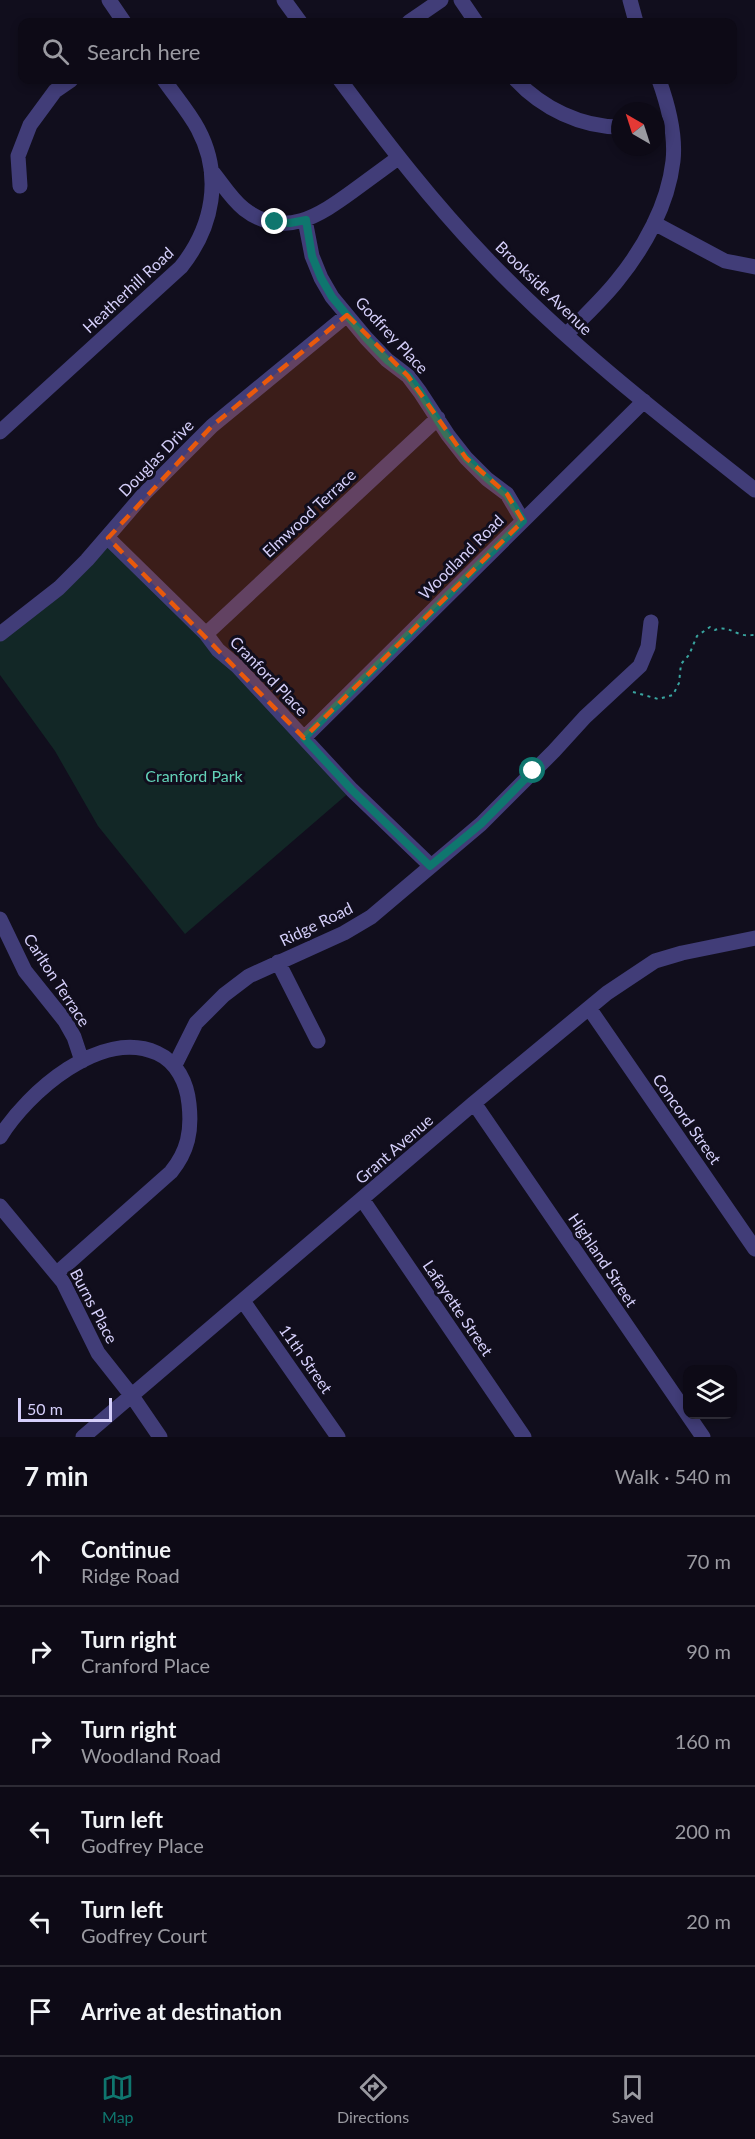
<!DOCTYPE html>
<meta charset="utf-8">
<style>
:root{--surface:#0d0a16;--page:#16131f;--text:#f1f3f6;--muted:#9a9aa1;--line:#2d2b35;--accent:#0f766e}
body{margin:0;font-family:Lato,sans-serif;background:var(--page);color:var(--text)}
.controls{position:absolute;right:18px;bottom:18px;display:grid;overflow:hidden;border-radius:12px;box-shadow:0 3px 9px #0003}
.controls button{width:54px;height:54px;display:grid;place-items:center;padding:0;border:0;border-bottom:2px solid var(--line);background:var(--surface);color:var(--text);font:30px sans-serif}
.compass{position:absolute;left:611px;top:102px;width:54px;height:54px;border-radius:50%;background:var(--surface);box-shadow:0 3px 9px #0003;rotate:321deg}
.scale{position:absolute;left:18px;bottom:15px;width:94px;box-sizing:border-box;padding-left:6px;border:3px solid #d5cffa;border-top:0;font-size:16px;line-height:21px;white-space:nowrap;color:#d5cffa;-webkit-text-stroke:4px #110e1d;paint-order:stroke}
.stop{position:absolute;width:18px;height:18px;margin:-14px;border:4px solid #0f766e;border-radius:50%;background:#fff}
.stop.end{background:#0f766e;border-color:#fff;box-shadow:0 2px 6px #0008}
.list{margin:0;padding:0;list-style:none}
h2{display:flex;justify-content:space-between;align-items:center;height:78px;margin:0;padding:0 24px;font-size:26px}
h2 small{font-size:20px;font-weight:400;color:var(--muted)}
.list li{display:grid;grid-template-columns:39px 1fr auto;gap:18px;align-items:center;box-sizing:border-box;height:90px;padding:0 24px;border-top:2px solid var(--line)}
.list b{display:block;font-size:22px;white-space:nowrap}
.list p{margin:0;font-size:20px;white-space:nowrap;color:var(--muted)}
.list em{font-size:20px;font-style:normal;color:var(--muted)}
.icon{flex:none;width:33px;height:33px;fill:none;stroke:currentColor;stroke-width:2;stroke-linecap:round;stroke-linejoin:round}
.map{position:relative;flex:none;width:755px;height:1437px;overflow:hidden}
.search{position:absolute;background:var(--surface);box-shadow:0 3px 9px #0003;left:18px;right:18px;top:18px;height:66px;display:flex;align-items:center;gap:15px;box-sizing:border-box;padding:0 21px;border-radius:12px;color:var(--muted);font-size:22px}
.sheet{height:618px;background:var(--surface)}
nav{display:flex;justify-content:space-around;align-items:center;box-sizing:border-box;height:84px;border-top:2px solid var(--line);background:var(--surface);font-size:16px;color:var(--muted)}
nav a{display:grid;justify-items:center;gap:3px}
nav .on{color:var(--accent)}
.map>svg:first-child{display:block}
</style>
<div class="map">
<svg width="755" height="1437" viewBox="0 0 755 1437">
<rect width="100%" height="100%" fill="#110e1d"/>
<path fill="#122726" d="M108 538 352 790 185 934 98 826 55 751 0 675V634Z"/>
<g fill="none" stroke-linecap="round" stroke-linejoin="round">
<path stroke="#39a5a0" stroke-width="2" stroke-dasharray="3 4.5" stroke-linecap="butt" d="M633 692 658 699 673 695 679 683 681 664 689 655 697 636 710 627 715 630C725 626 731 631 740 634 745 636 750 635 755 635"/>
<path stroke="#413d78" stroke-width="15" d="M109 0 124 22
M284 0 300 22
M461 0 476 22
M630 0 636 22
M409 22 441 0
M340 80C386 142 433 203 487 259 568 344 662 417 755 490
M516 80C542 108 581 127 620 127
M211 170C222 183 231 199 244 209 284 240 320 215 353 191 368 180 383 169 398 158
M20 186 18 156 30 125 55 91 71 80
M305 220 312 256 321 278 332 297 366 338 387 360 408 376 420 392 448 435 466 458 487 479 507 494 523 521
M654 223 725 261 755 267
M566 335C583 317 602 300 617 281 644 248 668 205 673 161 676 134 668 105 659 80
M0 432 181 267C213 227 223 176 198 129 189 112 175 96 164 80
M108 538 206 634 218 650 237 666 352 790 430 865
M0 634 59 588 87 560 144 494 212 426 347 315
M206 634 438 418
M304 738 644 401
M0 919 25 971 65 1021 74 1037 82 1061
M278 962 318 1041
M589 1008 755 1249
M175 1065 196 1023 224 995 249 976 344 933 371 917 481 824 554 751 585 717 640 666 648 647 651 622
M474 1103 703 1437
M0 1137C28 1092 101 1028 157 1053 177 1062 187 1083 189 1104 192 1131 188 1151 171 1172L57 1273
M362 1199 524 1437
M0 1206 63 1282 98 1353 132 1396 160 1437
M243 1301 338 1437
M83 1437 474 1103 607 993 655 961 682 953 755 938"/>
</g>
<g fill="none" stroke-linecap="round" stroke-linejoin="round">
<path stroke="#0f766e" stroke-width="8" d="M275 222 290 223 306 220 312 256 321 278 332 297 366 338 387 360 408 376 420 392 447 435 466 458 488 479 507 495 523 521 304 738 352 790 430 866 481 824 533 771"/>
</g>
<path fill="#e8590c" fill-opacity="0.2" stroke="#e8590c" stroke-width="4.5" stroke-dasharray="12 8" stroke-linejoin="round" d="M347 315 408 376 466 458 507 494 523 521 304 738 108 538 212 426Z"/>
<g text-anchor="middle" stroke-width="6" stroke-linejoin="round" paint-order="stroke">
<g font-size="16" fill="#d5cffa" stroke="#110e1d">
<text transform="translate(544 288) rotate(44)" y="6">Brookside Avenue</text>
<text transform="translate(128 290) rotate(-43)" y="6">Heatherhill Road</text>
<text transform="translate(392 335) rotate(47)" y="6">Godfrey Place</text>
<text transform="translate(156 458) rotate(-46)" y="6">Douglas Drive</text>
<text transform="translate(309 513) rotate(-43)" y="6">Elmwood Terrace</text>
<text transform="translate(461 557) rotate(-45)" y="6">Woodland Road</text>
<text transform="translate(269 676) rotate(46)" y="6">Cranford Place</text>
<text transform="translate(316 924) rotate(-26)" y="6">Ridge Road</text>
<text transform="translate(57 980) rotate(57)" y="6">Carlton Terrace</text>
<text transform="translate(687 1119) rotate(55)" y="6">Concord Street</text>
<text transform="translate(394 1149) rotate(-41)" y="6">Grant Avenue</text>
<text transform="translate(603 1260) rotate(56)" y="6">Highland Street</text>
<text transform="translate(94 1306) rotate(62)" y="6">Burns Place</text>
<text transform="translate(458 1308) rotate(56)" y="6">Lafayette Street</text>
<text transform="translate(306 1359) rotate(55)" y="6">11th Street</text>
</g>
<g font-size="16" fill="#63d2b8" stroke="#110e1d">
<text x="194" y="782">Cranford Park</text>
</g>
</g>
</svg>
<div class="controls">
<button><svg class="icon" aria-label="layers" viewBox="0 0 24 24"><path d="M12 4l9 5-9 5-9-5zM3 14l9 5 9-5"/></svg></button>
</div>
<svg class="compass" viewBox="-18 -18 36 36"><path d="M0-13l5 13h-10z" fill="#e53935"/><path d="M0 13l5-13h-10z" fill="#9a9aa1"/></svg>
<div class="scale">50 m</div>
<div class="stop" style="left:533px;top:771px"></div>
<div class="stop end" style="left:275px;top:222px"></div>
<div class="search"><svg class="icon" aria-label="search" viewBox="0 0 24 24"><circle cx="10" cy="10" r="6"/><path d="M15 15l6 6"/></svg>Search here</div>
</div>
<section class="sheet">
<h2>7 min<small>Walk · 540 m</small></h2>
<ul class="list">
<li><svg class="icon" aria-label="ahead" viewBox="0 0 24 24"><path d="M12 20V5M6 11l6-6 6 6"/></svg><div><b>Continue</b><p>Ridge Road</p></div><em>70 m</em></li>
<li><svg class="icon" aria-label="right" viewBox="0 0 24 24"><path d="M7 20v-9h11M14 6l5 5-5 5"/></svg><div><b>Turn right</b><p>Cranford Place</p></div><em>90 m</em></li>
<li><svg class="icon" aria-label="right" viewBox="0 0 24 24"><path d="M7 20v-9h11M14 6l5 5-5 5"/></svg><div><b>Turn right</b><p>Woodland Road</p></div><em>160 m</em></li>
<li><svg class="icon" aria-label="left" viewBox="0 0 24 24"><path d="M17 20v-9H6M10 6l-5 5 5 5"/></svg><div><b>Turn left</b><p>Godfrey Place</p></div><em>200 m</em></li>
<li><svg class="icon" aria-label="left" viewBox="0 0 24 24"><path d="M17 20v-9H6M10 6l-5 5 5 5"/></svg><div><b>Turn left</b><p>Godfrey Court</p></div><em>20 m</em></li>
<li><svg class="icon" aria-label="arrive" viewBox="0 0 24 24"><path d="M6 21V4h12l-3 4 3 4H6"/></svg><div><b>Arrive at destination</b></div></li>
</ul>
</section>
<nav>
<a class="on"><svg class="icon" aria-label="map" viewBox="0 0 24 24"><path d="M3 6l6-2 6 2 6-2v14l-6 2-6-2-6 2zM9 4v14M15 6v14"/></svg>Map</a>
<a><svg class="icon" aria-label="directions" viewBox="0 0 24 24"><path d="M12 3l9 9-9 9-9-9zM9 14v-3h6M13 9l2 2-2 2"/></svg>Directions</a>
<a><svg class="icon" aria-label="saved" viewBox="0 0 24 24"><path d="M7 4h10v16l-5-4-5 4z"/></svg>Saved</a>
</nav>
